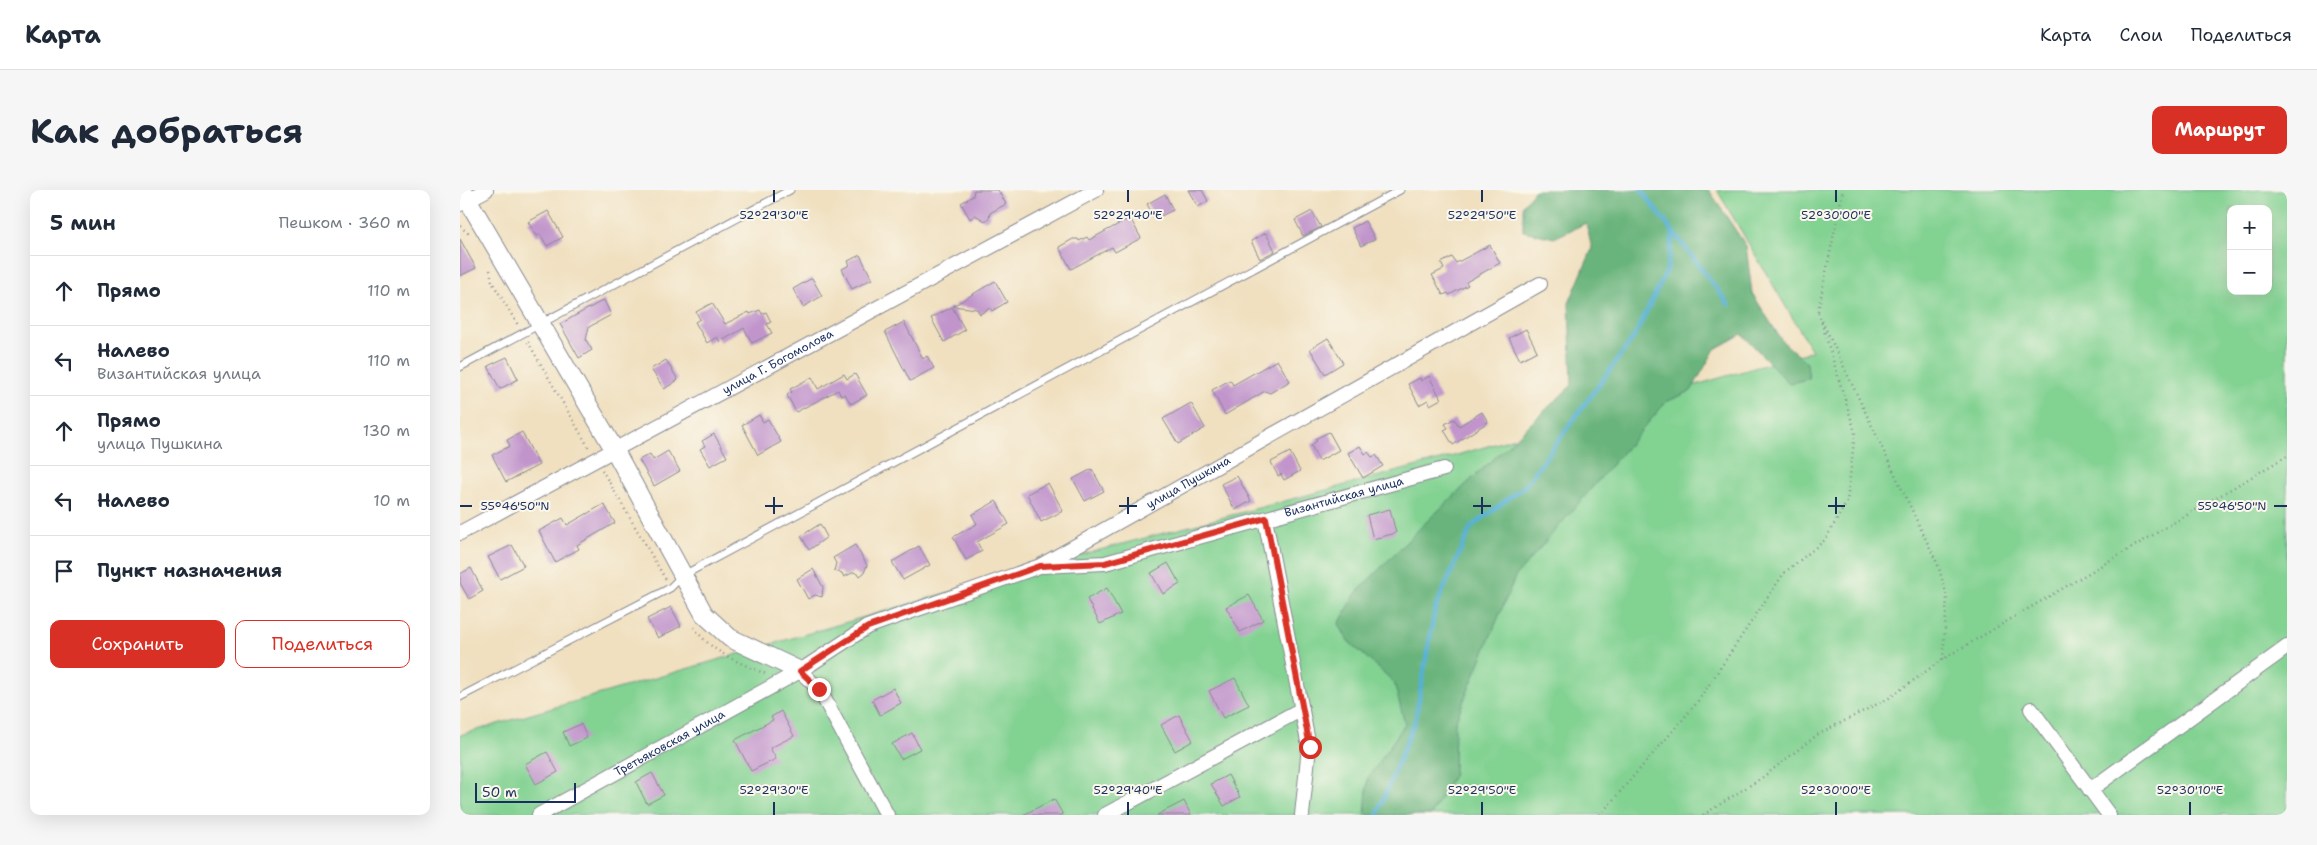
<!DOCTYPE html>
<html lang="ru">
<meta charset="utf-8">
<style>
:root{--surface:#fff;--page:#f6f6f7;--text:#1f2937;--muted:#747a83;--line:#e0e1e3;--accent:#d93025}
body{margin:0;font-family:"Shantell Sans",sans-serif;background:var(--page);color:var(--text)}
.controls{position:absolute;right:15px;top:15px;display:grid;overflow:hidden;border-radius:10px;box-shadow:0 5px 20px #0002}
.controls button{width:45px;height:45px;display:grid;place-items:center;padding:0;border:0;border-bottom:1px solid var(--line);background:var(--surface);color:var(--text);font:25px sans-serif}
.scale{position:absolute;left:15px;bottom:12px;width:101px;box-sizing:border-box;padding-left:5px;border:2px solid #1b2f5e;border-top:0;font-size:14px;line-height:18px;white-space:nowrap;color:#1b2f5e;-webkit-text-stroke:4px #fbf7ec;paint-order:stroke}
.stop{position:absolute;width:15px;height:15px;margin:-11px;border:4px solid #d93025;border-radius:50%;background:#fff}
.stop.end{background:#d93025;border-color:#fff;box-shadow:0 1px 5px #0008}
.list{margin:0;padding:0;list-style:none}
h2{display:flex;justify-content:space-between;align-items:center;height:65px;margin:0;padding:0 20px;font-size:21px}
h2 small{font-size:16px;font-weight:400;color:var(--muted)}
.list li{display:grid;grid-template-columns:32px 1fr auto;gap:15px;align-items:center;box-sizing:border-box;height:70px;padding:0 20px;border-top:1px solid var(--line)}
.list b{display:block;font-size:19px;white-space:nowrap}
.list p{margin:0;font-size:16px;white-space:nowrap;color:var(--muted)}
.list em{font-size:16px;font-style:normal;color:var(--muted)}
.actions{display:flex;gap:10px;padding:15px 20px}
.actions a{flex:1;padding:11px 0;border:1px solid var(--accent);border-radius:10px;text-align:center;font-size:18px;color:var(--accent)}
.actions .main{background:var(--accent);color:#fff}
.icon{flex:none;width:28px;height:28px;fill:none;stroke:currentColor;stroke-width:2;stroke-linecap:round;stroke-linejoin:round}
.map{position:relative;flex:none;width:1827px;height:625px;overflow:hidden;border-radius:10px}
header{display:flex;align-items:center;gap:30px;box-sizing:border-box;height:70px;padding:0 25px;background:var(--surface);border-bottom:1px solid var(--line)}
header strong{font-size:24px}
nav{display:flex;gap:28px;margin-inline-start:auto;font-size:18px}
.intro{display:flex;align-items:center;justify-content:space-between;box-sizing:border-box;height:120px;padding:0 30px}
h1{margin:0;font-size:35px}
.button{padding:12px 22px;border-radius:10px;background:var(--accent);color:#fff;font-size:18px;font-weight:700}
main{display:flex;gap:30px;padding:0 30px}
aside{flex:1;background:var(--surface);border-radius:10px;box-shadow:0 5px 20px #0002}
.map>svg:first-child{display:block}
</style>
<header>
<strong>Карта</strong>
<nav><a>Карта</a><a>Слои</a><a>Поделиться</a></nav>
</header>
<div class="intro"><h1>Как добраться</h1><a class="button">Маршрут</a></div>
<main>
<aside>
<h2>5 мин<small>Пешком · 360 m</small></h2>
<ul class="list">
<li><svg class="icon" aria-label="ahead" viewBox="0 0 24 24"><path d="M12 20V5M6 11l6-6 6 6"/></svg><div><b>Прямо</b></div><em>110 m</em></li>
<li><svg class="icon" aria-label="left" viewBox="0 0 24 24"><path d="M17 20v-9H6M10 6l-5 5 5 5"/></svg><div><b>Налево</b><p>Византийская улица</p></div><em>110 m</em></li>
<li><svg class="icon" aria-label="ahead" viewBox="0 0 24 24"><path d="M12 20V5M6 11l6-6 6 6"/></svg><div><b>Прямо</b><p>улица Пушкина</p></div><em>130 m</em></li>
<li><svg class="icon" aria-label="left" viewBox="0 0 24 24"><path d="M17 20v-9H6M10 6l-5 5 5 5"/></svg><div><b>Налево</b></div><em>10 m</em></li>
<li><svg class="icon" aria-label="arrive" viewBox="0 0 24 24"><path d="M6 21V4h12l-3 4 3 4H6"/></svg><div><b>Пункт назначения</b></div></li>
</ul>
<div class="actions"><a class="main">Сохранить</a><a>Поделиться</a></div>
</aside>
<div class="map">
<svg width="1827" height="625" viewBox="0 0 1827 625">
<rect width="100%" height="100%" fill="#fbf7ec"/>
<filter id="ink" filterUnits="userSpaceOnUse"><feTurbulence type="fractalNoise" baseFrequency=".02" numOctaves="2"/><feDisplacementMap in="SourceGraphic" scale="10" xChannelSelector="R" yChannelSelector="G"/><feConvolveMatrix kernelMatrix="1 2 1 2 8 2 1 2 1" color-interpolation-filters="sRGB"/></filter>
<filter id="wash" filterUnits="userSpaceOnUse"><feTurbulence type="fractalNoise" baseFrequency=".0096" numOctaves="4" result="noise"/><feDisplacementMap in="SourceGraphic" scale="20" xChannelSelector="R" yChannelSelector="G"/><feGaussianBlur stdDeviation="1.12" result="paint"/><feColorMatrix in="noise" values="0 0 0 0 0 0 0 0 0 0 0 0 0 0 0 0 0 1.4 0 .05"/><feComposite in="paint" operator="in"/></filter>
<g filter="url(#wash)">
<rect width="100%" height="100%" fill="#f0e0c0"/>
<path fill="#82d292" stroke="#4e8078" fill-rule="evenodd" d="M1257 0H1827V625H0V545L579 376 980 270 1352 161ZM1771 19H1808V101H1771Z"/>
<path fill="#69b47c" stroke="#42726d" d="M1075 0H1249L1286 56 1292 103 1322 151 1347 173 1349 189 1329 193 1282 144 1255 159 1231 201 1206 212 1055 387 995 532 994 584 971 625H905L908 588 945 534 934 492 888 451 879 434 896 403 963 335 1112 195 1109 113 1132 59 1126 33 1094 48 1063 41V15Z"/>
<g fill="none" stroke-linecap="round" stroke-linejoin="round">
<path stroke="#55b0d3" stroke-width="4.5" d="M1181 0 1269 115
M917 625 955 531 975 419 1011 337 1065 296 1174 147 1207 80 1213 43"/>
</g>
<g id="blocks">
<path fill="#c195cc" d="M514 0H538L546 14 530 23 529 28 525 31 515 25 510 29 501 13 513 6Z
M728 0H742L748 11 738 17Z
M705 4 713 20 695 29 687 14Z
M88 21 103 47 87 56 80 44 77 46 68 32Z
M852 21 861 37 843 46 835 30Z
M670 28 681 48 655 62 652 57 611 79 599 57 613 49H618L619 51 627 47 629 50Z
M905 31 915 49 901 56 892 38Z
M806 43 815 61 800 69 791 51Z
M0 49 16 78 0 86Z
M1030 55 1040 73 1006 92 1008 95 989 105 988 103 983 105 972 85 984 79 981 73 992 67 996 73Z
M400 65 412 89 392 99 382 79 390 75 388 71Z
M352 88 362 106 343 117 333 99Z
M535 91 547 112 532 121 530 118 520 124 517 119 493 116Z
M144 110 151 125 129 137 126 150 132 160 119 168 100 134Z
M252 113 265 134 289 122 290 124 300 120 302 124 306 122 311 132 307 134 312 143 292 153 284 138 260 152 257 147 247 153 235 132 240 129 236 122Z
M492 117 505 140 484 152 471 128Z
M444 132 463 169 467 166 474 178 450 191 425 142Z
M1066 139 1077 161 1060 170 1049 148Z
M868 148 883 173 865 184 850 159Z
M47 167 58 189 40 199 28 176Z
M206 170 218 190 204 199 191 179Z
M817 170 830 191 810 203 805 201 765 225 752 200 770 190 773 195Z
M384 184 387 189 395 184 407 205 391 214 385 204 381 206 378 200 336 222 327 205 332 202 330 199 352 187 358 199Z
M969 186 981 209 970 215 968 210 959 215 948 194 960 188 961 191Z
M731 213 745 238 718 254 703 229Z
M1022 222 1028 232 993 255 984 240 988 238 985 234 994 229 999 236Z
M299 225 303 232 308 229 321 252 298 265 282 235Z
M62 242 79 275 46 292 32 265 50 256 47 250Z
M869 242 879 260 859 271 851 255 857 251 855 249Z
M254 244 267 267 250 276 240 259 245 256 242 251Z
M900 256 905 264 908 262 912 267 916 265 923 276 903 288 888 263Z
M208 261 220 281 194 296 179 270 190 264 193 270Z
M830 262 840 281 824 290 821 284 818 286 811 272Z
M632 279 644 301 625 311 613 289Z
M777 286 791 311 775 320 761 294Z
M588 293 603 321 581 332 567 304Z
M536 311 549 334 517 352 522 361 506 370 493 347 517 334 512 325Z
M144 314 155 333 117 355 119 359 95 372 79 341 103 328 107 335Z
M930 319 936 343 913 349 907 325Z
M360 334 367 347 349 360 341 346Z
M52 355 64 376 40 389 28 367Z
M395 355 407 375 404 383 400 386 394 382 384 387 382 383 374 381 376 373 373 368Z
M459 356 470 375 443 390 432 372Z
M708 373 720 394 703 404 691 383Z
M11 378 23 401 9 409 0 393V384Z
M353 379 363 397 362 407 355 405 348 409 337 389Z
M647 398 661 424 640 434 627 409Z
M789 405 803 430 780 442 766 417Z
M211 417 221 436 198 448 187 429Z
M775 488 789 515 763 528 749 501Z
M433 498 441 513 420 525 412 510Z
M321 521 334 546 310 558 316 569 291 581 275 550 313 530 311 527Z
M719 525 733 551 715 561 701 535Z
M121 534 127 548 109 556 103 542Z
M452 543 460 559 441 569 432 554Z
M87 562 98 582 76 594 65 574Z
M192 583 204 605 187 614 176 592Z
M768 585 780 607 764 616 751 594Z
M594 609 603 625H563Z
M724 611 731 625H697Z"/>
</g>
</g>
<g filter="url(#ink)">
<use href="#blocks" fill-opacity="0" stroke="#86888f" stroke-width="1"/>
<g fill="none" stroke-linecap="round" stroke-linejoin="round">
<defs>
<path id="service" d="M0 177 330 0
M0 507 210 398 222 386 940 0"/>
<g id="minor">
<path d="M0 14 26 0"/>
<path d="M805 329 849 557 842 625"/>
<path id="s1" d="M0 343 636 0"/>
<path id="s2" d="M583 376 645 373 984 279"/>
<path d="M340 481 359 499 427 625"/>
<path d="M1571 519 1649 625"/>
<path d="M1630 600 1827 457"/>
<path id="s3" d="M79 625 340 481 407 437 580 376 1080 94"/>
<path d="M645 625 842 519"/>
</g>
<path id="tertiary" d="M2 0 154 259 244 424 270 448 340 481"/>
</defs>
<use href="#service" stroke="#86888f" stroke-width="9"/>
<use href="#minor" stroke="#86888f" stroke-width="16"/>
<use href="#tertiary" stroke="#86888f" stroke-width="20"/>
<path stroke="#86888f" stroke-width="2.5" stroke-dasharray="1 4" stroke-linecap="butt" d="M0 36 10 45
M30 80 32 92 58 135
M1358 121 1383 0
M1362 131 1478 375 1487 406 1483 469
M68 152 129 258
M142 280 206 390
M234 437C250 462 280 473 306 484
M1140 625 1236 514 1324 383 1365 350 1387 312 1395 242 1358 121
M1243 625 1303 587 1357 545 1429 508 1483 469 1827 266"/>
<use href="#service" stroke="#fff" stroke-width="7"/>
<use href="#minor" stroke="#fff" stroke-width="14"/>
<use href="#tertiary" stroke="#fff" stroke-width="18"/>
</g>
</g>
<g fill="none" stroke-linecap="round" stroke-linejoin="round" filter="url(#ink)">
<path stroke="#d93025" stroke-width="6" d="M359 499 340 481 408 437 580 376 645 373 806 328 850 557"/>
</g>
<path fill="none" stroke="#1b2f5e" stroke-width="2" d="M314 0V12M668 0V12M1022 0V12M1376 0V12M314 307V324M668 307V324M1022 307V324M1376 307V324M0 316H12M305 316H323M659 316H677M1013 316H1031M1368 316H1385M1814 316H1827M314 612V625M668 612V625M1022 612V625M1376 612V625M1730 612V625"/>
<g text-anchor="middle" stroke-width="4" stroke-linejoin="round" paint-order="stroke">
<g font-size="12" fill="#1b2f5e" stroke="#fbf7ec">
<text dy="4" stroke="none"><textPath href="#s1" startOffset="361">улица Г. Богомолова</textPath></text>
<text dy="4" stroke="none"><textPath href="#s3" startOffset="732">улица Пушкина</textPath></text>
<text dy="4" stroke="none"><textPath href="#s2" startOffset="310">Византийская улица</textPath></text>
<text dy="4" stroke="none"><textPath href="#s3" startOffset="149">Третьяковская улица</textPath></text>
</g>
</g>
<g font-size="12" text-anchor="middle" fill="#1b2f5e" stroke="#fbf7ec" stroke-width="4" stroke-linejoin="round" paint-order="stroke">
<text x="314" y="29">52°29'30"E</text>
<text x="668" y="29">52°29'40"E</text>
<text x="1022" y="29">52°29'50"E</text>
<text x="1376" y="29">52°30'00"E</text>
<text x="55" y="320">55°46'50"N</text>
<text x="1772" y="320">55°46'50"N</text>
<text x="314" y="604">52°29'30"E</text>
<text x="668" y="604">52°29'40"E</text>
<text x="1022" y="604">52°29'50"E</text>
<text x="1376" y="604">52°30'00"E</text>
<text x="1730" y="604">52°30'10"E</text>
</g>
</svg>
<div class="controls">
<button>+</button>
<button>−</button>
</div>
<div class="scale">50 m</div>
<div class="stop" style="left:850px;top:557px"></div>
<div class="stop end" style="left:359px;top:499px"></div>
</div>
</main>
